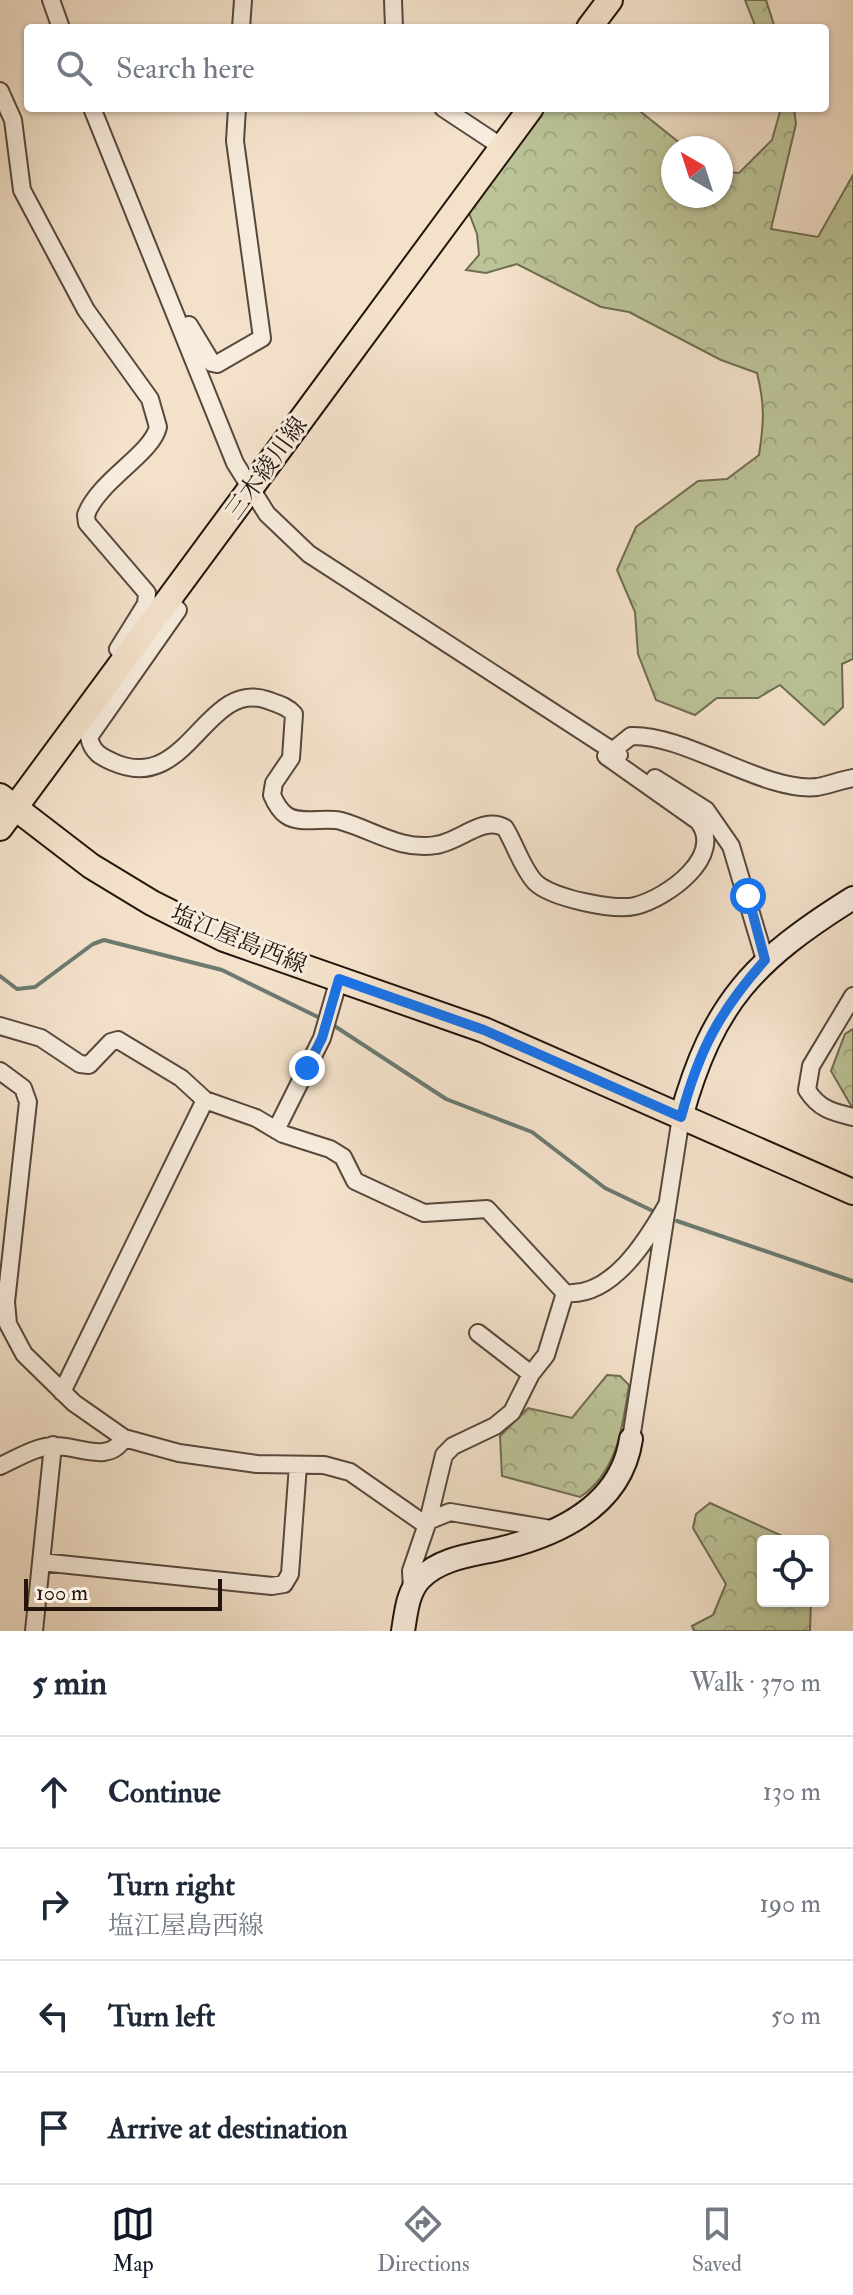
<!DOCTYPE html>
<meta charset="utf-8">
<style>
:root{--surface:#fff;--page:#f6f6f7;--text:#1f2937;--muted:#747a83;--line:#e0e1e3;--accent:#111827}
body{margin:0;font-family:"IM FELL Double Pica","Noto Serif JP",serif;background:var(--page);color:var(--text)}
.controls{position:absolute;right:24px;bottom:24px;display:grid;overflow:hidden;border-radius:8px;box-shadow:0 2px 6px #0004}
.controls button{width:72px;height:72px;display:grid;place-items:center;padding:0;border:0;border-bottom:2px solid var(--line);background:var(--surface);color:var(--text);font:40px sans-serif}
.compass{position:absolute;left:661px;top:136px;width:72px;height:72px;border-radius:50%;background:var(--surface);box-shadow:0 2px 6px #0004;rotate:321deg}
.scale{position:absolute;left:24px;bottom:20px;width:198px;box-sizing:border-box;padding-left:8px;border:4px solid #23150c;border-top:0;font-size:22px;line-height:28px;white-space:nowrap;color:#23150c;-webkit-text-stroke:6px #f7ecdd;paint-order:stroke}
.stop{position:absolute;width:24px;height:24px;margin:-18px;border:6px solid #1a73e8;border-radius:50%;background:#fff}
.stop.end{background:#1a73e8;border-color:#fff;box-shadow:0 2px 8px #0008}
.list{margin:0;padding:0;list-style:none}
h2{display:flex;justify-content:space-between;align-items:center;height:104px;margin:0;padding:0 32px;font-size:34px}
h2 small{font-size:26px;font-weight:400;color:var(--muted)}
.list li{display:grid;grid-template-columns:52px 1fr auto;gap:24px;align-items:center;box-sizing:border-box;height:112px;padding:0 32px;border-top:2px solid var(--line)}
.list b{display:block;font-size:30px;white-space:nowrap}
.list p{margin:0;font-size:26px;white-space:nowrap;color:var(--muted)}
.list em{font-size:26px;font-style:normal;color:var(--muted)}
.icon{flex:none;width:44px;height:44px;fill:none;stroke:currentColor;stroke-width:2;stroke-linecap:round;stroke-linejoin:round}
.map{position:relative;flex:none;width:853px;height:1631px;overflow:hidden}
.search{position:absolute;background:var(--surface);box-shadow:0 2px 6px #0004;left:24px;right:24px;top:24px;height:88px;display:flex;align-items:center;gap:20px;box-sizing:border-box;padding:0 28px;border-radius:8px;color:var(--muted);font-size:30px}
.sheet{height:552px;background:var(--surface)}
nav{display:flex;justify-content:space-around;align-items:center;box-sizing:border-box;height:112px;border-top:2px solid var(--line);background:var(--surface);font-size:22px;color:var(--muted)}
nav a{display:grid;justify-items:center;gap:4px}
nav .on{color:var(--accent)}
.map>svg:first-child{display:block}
</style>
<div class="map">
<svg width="853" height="1631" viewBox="0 0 853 1631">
<defs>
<pattern id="forest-crowns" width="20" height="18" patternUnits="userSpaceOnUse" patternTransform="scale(2)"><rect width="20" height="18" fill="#bbc397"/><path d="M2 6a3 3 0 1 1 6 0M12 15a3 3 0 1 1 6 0" fill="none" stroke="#a0a781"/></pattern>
</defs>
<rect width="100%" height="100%" fill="#f3e1ca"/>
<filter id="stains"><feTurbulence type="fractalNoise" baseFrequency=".0025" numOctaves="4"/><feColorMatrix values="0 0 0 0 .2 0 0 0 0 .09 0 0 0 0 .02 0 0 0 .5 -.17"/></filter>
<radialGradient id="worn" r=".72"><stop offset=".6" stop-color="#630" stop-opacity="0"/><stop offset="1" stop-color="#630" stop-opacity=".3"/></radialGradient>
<path fill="url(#forest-crowns)" stroke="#6f6c52" stroke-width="2" d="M745 0H766L775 28H756Z
M544 108H636L686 148H673V196H721V171L739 173 772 140 781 108H794L796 124 771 229 818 237 853 175V659L842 664 843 707 824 725 780 685 758 698H717L695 715 656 700 638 654 635 612 617 570 636 527 698 481 727 479 759 455C764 422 765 405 757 373L721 360 629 312 601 307 517 264 486 273 466 270 479 255 477 234 469 213Z
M853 1029V1109L831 1071 845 1034Z
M607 1375 620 1376 629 1385C623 1426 617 1473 580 1497L502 1476 500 1436 528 1408 572 1418Z
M710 1503 791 1540 763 1541V1601H811L810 1631H694L692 1626 713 1615 726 1584 693 1528 696 1514Z"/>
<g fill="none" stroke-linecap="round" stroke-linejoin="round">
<path stroke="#6c7a70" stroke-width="4" d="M0 976 17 989 35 987 93 944 104 940 222 970 322 1019
M330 1023 446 1099 532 1132 605 1188 655 1212
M677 1221 853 1281"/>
<defs>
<path id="street" d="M51 0 61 28
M393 0 394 28
M241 28 243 0
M0 91 13 120 22 190 86 310 150 399 158 427C152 454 98 481 86 515L87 523 147 593 146 604 118 649 125 657
M92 108 235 463 267 514 309 554 619 755
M443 108 502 147
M189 325 212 363 217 364 262 338 235 141 237 108
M168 600 178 610 89 737C92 752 101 757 113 762 188 796 205 679 267 700 278 704 287 706 294 714L291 758 274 783 272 795C275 802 279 810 286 815 299 825 325 817 341 821 373 830 401 851 436 845 459 842 484 815 505 828 515 844 522 868 535 882 551 898 614 911 635 906 667 898 726 856 698 821L606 756 631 736C686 734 765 793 817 787 829 785 841 780 853 778
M655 778 706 810 731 846 765 960
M853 996 811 1066 807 1090C819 1109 832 1112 853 1117
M0 1026 41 1038 80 1064 89 1065 111 1042 118 1040 181 1078 205 1100 256 1118 283 1134 330 1149 343 1157 355 1181 424 1213 487 1209 565 1293C612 1298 647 1240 667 1205
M0 1071 23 1088 28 1102 6 1302 8 1324 24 1354 74 1403 124 1438 179 1453 257 1464 324 1465 350 1472 426 1525
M276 1130 322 1038 339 979
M478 1333 531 1374
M62 1392 205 1100
M631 1439 681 1117
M0 1466C16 1459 36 1446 54 1446 77 1445 109 1465 124 1438
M428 1521 444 1455 453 1446 495 1426 512 1412 531 1374 546 1355 565 1293
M41 1562 272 1586 284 1584 290 1574 298 1465
M412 1590 411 1571 428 1521 450 1512 557 1530
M34 1631 53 1445"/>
<path id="secondary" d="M681 1117C713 1002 754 960 853 898
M403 1631C406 1614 407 1593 420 1579 440 1558 472 1555 499 1549 558 1535 621 1506 631 1439"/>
<path id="primary" d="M589 28 610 0
M0 796 91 866 152 903 224 939 484 1030 853 1192
M0 828 531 108"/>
</defs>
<use href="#street" stroke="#57483c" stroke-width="20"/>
<use href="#secondary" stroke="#23150c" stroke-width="26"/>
<use href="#primary" stroke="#23150c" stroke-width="28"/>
<use href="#street" stroke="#f7ecdd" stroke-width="16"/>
<use href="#secondary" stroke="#f7ecdd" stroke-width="22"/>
<use href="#primary" stroke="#f3e1ca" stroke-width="24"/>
</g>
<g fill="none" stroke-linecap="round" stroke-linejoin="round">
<path stroke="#1a73e8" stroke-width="10" d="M307 1068 322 1038 339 979 484 1030 681 1117C699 1050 719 1012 765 960L748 896"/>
</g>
<g text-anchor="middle" stroke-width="6" stroke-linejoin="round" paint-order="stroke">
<g font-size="24" fill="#23150c" stroke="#f7ecdd">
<text transform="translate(266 468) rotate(-54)" y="8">三木綾川線</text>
<text transform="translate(239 939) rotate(22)" y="8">塩江屋島西線</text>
</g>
</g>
<rect width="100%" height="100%" filter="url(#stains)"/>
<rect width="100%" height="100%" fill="url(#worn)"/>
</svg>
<div class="controls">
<button><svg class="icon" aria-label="locate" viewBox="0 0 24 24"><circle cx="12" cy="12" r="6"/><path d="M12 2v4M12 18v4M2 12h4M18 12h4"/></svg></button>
</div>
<svg class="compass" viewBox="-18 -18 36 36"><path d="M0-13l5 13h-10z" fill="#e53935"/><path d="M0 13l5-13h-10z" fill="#747a83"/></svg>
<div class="scale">100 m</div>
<div class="stop" style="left:748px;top:896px"></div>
<div class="stop end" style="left:307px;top:1068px"></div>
<div class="search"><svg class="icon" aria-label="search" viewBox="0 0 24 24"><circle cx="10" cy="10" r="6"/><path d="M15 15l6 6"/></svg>Search here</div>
</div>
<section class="sheet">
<h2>5 min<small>Walk · 370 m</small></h2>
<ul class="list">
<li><svg class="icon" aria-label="ahead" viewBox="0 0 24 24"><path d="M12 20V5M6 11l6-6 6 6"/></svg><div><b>Continue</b></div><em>130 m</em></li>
<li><svg class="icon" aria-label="right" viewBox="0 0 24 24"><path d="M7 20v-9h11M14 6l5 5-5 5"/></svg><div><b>Turn right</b><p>塩江屋島西線</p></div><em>190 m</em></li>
<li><svg class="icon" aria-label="left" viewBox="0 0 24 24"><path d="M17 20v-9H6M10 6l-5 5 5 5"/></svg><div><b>Turn left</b></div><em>50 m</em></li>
<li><svg class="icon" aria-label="arrive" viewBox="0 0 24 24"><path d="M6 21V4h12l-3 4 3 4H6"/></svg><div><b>Arrive at destination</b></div></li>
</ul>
</section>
<nav>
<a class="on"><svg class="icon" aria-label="map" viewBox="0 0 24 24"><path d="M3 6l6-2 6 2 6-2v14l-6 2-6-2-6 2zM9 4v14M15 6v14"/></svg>Map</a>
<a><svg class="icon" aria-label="directions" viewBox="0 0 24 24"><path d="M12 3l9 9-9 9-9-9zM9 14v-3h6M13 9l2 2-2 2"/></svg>Directions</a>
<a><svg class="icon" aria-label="saved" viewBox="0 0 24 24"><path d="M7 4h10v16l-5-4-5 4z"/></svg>Saved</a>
</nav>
